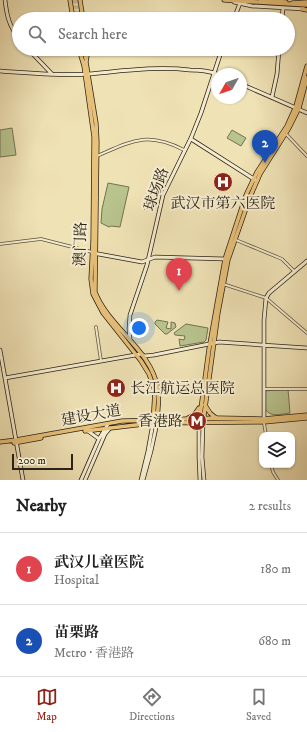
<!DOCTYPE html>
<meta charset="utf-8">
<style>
:root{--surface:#fff;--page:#f2f2f2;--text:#222;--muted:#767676;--line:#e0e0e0;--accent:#8f2418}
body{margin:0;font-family:"IM FELL DW Pica","Noto Serif SC",serif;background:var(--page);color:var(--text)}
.controls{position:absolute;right:12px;bottom:12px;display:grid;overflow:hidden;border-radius:8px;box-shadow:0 1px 3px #0004}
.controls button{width:36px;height:36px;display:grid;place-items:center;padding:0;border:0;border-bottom:1px solid var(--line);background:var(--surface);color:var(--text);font:20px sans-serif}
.compass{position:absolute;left:211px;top:68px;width:36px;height:36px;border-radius:50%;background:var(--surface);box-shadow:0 1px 3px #0004;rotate:230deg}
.scale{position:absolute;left:12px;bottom:10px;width:61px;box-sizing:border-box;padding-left:4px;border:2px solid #2b2317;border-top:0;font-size:11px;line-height:14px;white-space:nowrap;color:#2b2317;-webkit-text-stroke:3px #f5eccf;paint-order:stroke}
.you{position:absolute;left:139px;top:328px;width:14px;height:14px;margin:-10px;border:3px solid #fff;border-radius:50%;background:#1a73e8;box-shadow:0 0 0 6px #1a73e833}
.badge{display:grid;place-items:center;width:26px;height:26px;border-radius:50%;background:var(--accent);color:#fff;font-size:13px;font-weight:700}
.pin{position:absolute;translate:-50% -33px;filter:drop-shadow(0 1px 2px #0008)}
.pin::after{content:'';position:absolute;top:21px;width:14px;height:12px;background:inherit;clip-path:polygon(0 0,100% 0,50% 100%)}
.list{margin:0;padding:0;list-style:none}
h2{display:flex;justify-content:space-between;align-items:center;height:52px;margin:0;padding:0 16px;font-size:17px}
h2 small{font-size:13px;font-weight:400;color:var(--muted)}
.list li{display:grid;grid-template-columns:26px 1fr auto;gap:12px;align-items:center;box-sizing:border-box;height:72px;padding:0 16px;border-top:1px solid var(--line)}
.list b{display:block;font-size:15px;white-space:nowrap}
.list p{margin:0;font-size:13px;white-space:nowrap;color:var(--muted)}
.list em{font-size:13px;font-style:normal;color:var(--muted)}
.icon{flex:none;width:22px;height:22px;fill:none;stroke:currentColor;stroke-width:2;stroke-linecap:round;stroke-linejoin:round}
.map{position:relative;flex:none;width:307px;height:480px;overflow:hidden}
.search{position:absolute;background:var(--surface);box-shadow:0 1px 3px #0004;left:12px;right:12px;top:12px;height:44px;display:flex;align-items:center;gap:10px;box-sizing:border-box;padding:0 14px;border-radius:22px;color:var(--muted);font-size:15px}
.sheet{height:196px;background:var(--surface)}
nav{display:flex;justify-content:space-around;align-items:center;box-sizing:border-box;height:56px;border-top:1px solid var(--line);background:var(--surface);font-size:11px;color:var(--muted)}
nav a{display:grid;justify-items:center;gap:2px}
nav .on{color:var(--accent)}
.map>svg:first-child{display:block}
</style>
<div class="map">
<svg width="307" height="480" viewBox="0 0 307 480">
<rect width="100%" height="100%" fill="#efe2b5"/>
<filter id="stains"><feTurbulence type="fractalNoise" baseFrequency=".005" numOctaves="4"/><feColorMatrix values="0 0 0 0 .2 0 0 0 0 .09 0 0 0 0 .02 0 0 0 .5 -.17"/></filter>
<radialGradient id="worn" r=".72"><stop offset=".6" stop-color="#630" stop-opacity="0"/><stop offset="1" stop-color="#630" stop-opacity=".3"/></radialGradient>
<path fill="#b8c38e" stroke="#727352" d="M12 128 16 155 0 157V130Z
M232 130 246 138 241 146 227 138Z
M108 183 129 187 120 227 111 226 109 227 101 223 102 209Z
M146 198 155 200 154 203 149 202 148 210 144 209Z
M157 320 168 322 166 328 171 329V322L175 323 176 327 167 334H165L155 324V322Z
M186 324 208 328 206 340 204 342 180 346 179 339 184 340 185 336 175 335 174 333Z
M288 389 290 413C280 414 271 418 265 409L264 391Z"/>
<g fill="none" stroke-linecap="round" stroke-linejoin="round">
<path stroke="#c8bc95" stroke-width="3.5" stroke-dasharray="3.5 2" stroke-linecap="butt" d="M73 0 76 19
M76 0 79 19"/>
<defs>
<path id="street" d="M286 134 307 156
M97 156C132 141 147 131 184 150
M236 240 282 259 294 271
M0 244 41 239 92 252
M223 284 266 298 307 333
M96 327 101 361
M264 389H307
M264 423 266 435
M271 465 273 472 278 480"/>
<path id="secondary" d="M5 0C7 17 9 25 19 39
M234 2 252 6 304 9
M234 19 240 3
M282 19 283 8
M28 49 52 74
M0 71C29 73 59 76 89 74 123 71 156 66 190 70 199 70 209 71 217 74
M241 84 307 113
M272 97 277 74 279 49
M191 139 257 181
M93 253 142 262 155 257 226 259
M130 340 129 329 130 315 147 265 163 195 191 138 201 113 222 49
M0 350 23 480
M5 378 141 354 145 356 154 355 219 342 307 348
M264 420V320L266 298 269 293 307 261
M199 423V458L200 480
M203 423 202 457 204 480
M88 431 99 439
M81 480 99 439 108 424
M85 480 105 434 110 428
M141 480 148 451 153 423
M143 480 151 451 157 423"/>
<path id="primary" d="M70 0 73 19
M80 0 83 19
M224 0 307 5
M261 0 286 2
M292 3 307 2
M302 9 307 10
M79 49 84 66 94 137 93 241 91 279 93 294 103 313 141 361 149 374 155 391 153 423
M84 49 86 59
M88 49 86 62 96 123 97 142 95 292C109 328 151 349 158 389 160 400 157 412 157 423
M205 405 210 413 216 418
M188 418 194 415 199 408
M199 423 209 349 225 259 246 195 257 172 287 126 296 106 307 66
M203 423 218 313 228 260 250 197 260 174 289 128 299 108 307 78
M85 431 153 423 264 422 307 418
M0 442 16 440 122 421 217 418 263 419 307 415
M14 443 41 438"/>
</defs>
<use href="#street" stroke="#5c533e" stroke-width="3.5"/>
<use href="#secondary" stroke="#2b2317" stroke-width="4.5"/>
<use href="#primary" stroke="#2b2317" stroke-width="5"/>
<use href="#street" stroke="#f5eccf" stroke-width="2"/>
<use href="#secondary" stroke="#f5eccf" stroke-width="3"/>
<use href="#primary" stroke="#e8c17a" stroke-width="3.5"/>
</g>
<defs>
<symbol id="hospital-disc" viewBox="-11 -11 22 22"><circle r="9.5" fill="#8f2418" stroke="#f5eccf"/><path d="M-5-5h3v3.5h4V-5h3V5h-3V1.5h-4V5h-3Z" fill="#fff"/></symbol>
<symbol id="metro-disc" viewBox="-11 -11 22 22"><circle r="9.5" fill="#8f2418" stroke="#f5eccf"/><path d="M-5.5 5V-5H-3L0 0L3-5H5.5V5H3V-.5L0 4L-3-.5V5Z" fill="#fff"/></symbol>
</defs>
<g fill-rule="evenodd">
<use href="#hospital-disc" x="212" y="171" width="22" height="22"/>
<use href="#hospital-disc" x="105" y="377" width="22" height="22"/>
<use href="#metro-disc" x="186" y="410" width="22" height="22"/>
</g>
<g text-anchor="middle" stroke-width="4" stroke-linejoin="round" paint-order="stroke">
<g font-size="15" fill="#2b2317" stroke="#f5eccf">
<text transform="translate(156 189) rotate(-70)" y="5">球场路</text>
<text transform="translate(80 244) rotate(-88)" y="5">澳门路</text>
<text transform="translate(91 415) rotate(-10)" y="5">建设大道</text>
</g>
<g font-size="15" fill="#2b2317" stroke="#f5eccf">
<text x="223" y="208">武汉市第六医院</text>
<text x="130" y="393" text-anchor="start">长江航运总医院</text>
<text x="183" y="426" text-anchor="end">香港路</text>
</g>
</g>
<rect width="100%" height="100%" filter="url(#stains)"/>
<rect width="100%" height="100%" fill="url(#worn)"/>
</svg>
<div class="controls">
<button><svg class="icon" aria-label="layers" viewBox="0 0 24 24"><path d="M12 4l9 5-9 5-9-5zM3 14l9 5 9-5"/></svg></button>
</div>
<svg class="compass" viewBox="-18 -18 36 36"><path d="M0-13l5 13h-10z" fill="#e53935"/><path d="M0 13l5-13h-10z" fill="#767676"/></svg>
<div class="scale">200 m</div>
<div class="you"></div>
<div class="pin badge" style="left:179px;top:291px;background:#e0444e">1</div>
<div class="pin badge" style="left:265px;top:163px;background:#1a4fb4">2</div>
<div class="search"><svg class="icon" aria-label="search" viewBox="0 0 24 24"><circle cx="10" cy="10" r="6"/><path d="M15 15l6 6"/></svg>Search here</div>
</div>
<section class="sheet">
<h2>Nearby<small>2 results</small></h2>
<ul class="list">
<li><span class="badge" style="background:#e0444e">1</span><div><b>武汉儿童医院</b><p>Hospital</p></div><em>180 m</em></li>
<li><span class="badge" style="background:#1a4fb4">2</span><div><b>苗栗路</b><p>Metro · 香港路</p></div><em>680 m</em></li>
</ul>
</section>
<nav>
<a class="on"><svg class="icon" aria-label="map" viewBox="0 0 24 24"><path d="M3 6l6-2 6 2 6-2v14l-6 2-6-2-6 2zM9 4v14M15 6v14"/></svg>Map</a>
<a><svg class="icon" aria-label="directions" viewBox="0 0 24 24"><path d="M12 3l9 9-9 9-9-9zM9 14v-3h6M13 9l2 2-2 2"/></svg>Directions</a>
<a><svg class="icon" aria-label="saved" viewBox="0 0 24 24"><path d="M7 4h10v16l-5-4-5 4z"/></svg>Saved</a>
</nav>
